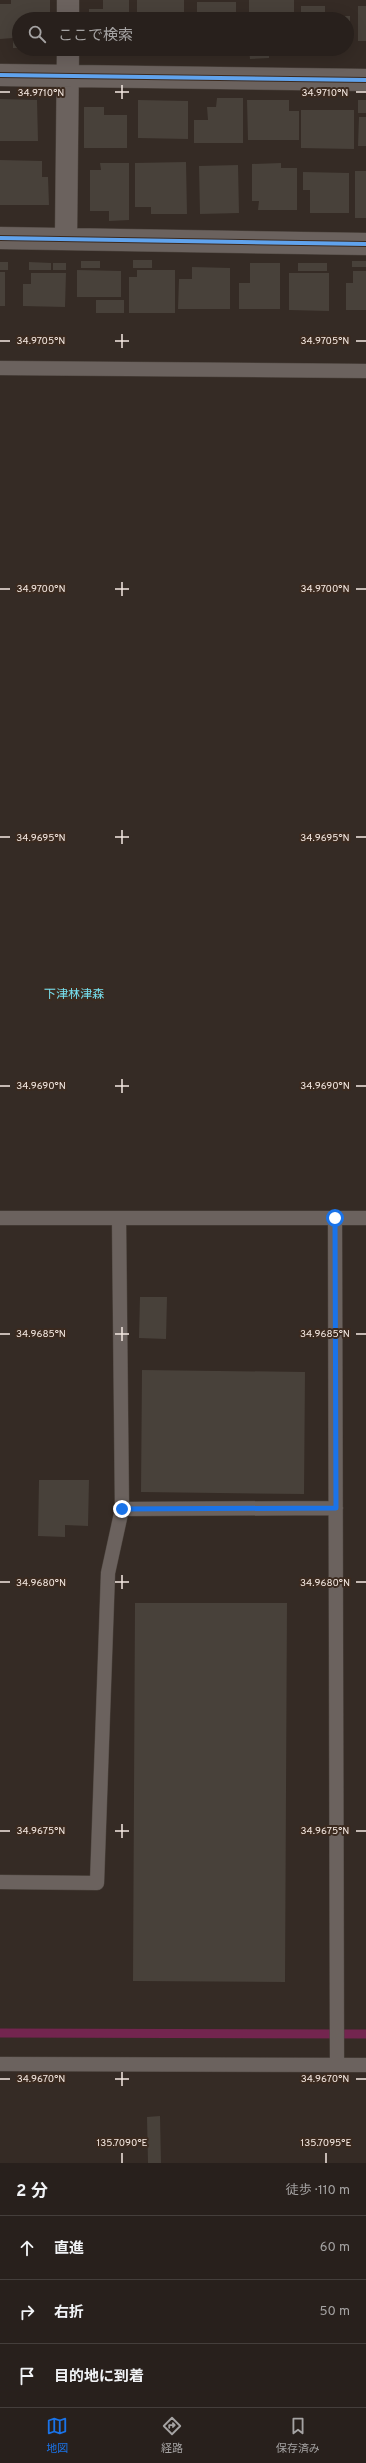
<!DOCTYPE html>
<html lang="ja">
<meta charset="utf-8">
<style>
:root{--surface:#28201c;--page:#342d29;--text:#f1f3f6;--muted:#a5a3a3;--line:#443e3b;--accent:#1a73e8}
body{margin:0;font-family:Overpass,"Noto Sans JP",sans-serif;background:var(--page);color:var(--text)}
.stop{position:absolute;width:12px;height:12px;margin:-9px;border:3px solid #1a73e8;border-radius:50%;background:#fff}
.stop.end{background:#1a73e8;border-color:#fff;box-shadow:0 1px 4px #0008}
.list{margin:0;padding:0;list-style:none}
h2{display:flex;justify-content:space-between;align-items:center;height:52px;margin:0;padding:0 16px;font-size:17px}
h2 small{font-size:13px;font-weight:400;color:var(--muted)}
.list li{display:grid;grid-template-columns:26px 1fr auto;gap:12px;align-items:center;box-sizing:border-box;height:64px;padding:0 16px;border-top:1px solid var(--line)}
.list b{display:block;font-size:15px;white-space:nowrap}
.list em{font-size:13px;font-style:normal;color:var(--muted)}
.icon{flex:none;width:22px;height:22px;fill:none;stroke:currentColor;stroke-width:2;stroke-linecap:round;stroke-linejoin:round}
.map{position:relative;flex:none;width:366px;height:2163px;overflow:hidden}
.search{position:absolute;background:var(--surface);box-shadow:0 4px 16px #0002;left:12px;right:12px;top:12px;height:44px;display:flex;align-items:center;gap:10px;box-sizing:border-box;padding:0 14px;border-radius:22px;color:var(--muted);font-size:15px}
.sheet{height:244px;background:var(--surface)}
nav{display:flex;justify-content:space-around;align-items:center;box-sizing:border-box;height:56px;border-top:1px solid var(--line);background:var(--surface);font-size:11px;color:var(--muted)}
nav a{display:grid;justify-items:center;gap:2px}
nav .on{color:var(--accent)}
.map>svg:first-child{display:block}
</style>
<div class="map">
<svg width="366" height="2163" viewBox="0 0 366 2163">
<rect width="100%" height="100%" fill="#352b25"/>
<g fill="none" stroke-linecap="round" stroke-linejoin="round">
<path stroke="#73254f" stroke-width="9" d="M0 2033 366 2034"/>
</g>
<path fill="#48413a" d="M11 0H50V19H19V48H13V38L0 39V4H11Z
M103 0H129V19H89V9H103Z
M137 0H184V19H137Z
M249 0H294V19H249Z
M197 2H236V19H197Z
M301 6H325V16H350V47H347V19H301Z
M358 6H366V41H358Z
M249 49H269V58L250 59Z
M217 98H243V143H194V120H208L207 107H216Z
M0 99 37 100 38 141H0Z
M138 100 188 101V139L138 138Z
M247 100H289V111H299V140H248Z
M358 100H366V113H358Z
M84 107H104V115H127V148H84Z
M301 110H354V149L301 148Z
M359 117H366V146H358Z
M0 160 42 161V177H48L49 205H0Z
M186 162 187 214H151V207H135V163Z
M100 163H129V220L109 221V211H90V170H101Z
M281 163V168H297V210H258L259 201H252V164Z
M238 165 239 213 200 214 199 166Z
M355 171H366V218H355Z
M303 172 349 173V213H310V190H303Z
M133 260H152V268H133Z
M81 261H100V268H81Z
M352 261H366V267H352Z
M0 262H8V270H0Z
M29 262 51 263V270H29Z
M53 263H66V270H53Z
M250 263H280V309H239V283H250Z
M298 263H327V271H298Z
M192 267 230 268V309H178L179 279H192Z
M77 270 121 271V297H77Z
M137 270H175V313H129V277H137Z
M353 271H366V310H346V283H353Z
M0 272H5V306H0Z
M31 273H66L65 307 23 306V284H31Z
M289 273H329V311L289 310Z
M96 300H124V313H96Z
M140 1297H167L166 1339 139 1338Z
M142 1370 305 1372 304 1494 141 1492Z
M39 1480H89L88 1526 65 1525V1537L38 1536Z
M135 1603H287L285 1982 133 1981Z
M160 2116 161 2163H148L147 2117Z"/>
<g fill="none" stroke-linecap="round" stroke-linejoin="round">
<defs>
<path id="lane" d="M0 368 366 371
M0 1218H366
M335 1218 337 2065
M122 1509 336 1508
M0 1882 97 1883 108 1573 122 1509 119 1218
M0 2064 366 2065"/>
<path id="street" d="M68 19V0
M0 75 366 80
M0 238 366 244
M66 238 68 49"/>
</defs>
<use href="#lane" stroke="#4f4741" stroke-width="15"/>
<use href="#street" stroke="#4f4741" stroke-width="23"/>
<use href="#lane" stroke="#6b625e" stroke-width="14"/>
<use href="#street" stroke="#6b625e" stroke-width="22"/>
<defs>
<path id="cycleway" d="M0 75 366 80
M0 238 366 244"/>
</defs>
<use href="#cycleway" stroke="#3b2a1f" stroke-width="6"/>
<use href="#cycleway" stroke="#60a3ed" stroke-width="4"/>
</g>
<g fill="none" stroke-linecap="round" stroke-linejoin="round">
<path stroke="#1a73e8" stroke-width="5" d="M122 1509 336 1508 335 1218"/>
</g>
<path fill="none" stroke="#f5e9e2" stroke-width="1.5" d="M122 85V99M0 92H10M115 92H129M356 92H366M122 334V348M0 341H10M115 341H129M356 341H366M122 582V596M0 589H10M115 589H129M356 589H366M122 830V844M0 837H10M115 837H129M356 837H366M122 1079V1093M0 1086H10M115 1086H129M356 1086H366M122 1327V1341M0 1334H10M115 1334H129M356 1334H366M122 1575V1589M0 1582H10M115 1582H129M356 1582H366M122 1824V1838M0 1831H10M115 1831H129M356 1831H366M122 2072V2086M0 2079H10M115 2079H129M356 2079H366M122 2153V2163M326 2153V2163"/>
<g text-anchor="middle" stroke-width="4" stroke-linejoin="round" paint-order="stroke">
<g font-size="12" fill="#77e0f0" stroke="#3b2a1f">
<text x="74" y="998">下津林津森</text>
</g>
</g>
<g font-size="10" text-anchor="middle" fill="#f5e9e2" stroke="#3b2a1f" stroke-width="4" stroke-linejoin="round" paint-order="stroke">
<text x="41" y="96">34.9710°N</text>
<text x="325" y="96">34.9710°N</text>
<text x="41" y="344">34.9705°N</text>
<text x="325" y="344">34.9705°N</text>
<text x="41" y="592">34.9700°N</text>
<text x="325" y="592">34.9700°N</text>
<text x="41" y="841">34.9695°N</text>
<text x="325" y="841">34.9695°N</text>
<text x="41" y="1089">34.9690°N</text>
<text x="325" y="1089">34.9690°N</text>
<text x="41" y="1337">34.9685°N</text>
<text x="325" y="1337">34.9685°N</text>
<text x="41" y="1586">34.9680°N</text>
<text x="325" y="1586">34.9680°N</text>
<text x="41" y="1834">34.9675°N</text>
<text x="325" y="1834">34.9675°N</text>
<text x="41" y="2082">34.9670°N</text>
<text x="325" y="2082">34.9670°N</text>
<text x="122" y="2146">135.7090°E</text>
<text x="326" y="2146">135.7095°E</text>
</g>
</svg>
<div class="stop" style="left:335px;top:1218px"></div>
<div class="stop end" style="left:122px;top:1509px"></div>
<div class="search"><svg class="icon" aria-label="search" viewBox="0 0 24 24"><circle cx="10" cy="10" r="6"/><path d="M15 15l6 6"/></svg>ここで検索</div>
</div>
<section class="sheet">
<h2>2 分<small>徒歩 · 110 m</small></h2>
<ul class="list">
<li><svg class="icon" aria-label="ahead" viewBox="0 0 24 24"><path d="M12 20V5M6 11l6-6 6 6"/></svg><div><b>直進</b></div><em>60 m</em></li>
<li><svg class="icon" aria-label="right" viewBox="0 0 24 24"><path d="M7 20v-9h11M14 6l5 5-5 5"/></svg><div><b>右折</b></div><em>50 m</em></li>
<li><svg class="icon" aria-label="arrive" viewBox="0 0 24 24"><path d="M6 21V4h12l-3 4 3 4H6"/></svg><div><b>目的地に到着</b></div></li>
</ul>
</section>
<nav>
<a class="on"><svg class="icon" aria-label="map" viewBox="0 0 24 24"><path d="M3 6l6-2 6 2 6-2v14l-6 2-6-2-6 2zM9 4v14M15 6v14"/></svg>地図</a>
<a><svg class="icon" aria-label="directions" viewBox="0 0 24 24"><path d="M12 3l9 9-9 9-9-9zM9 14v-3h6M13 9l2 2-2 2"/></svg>経路</a>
<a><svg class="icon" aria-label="saved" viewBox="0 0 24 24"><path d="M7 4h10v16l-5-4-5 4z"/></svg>保存済み</a>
</nav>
